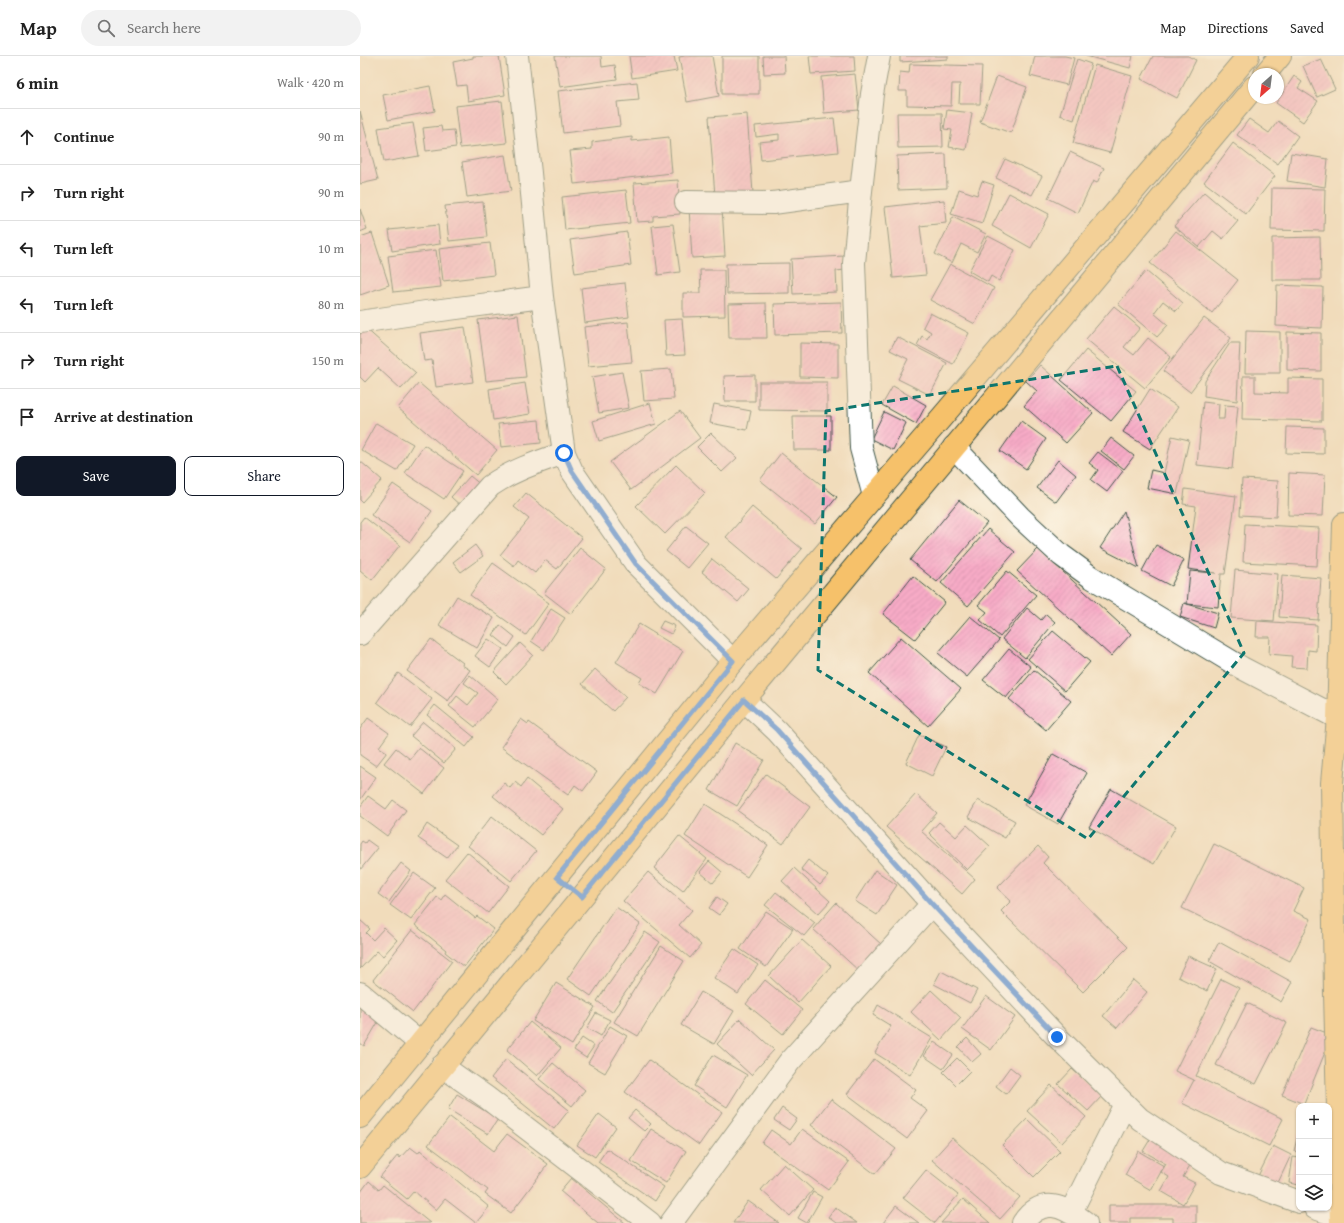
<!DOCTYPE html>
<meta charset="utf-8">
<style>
:root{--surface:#fff;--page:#f2f2f2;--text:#222;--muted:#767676;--line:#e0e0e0;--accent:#111827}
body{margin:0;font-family:"Gentium Book Plus",serif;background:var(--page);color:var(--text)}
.controls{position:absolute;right:12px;bottom:12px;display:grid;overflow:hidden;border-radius:8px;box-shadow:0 1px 3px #0004}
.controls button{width:36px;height:36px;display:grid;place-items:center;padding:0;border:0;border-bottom:1px solid var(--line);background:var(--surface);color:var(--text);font:20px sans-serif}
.compass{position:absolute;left:888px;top:12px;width:36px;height:36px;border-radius:50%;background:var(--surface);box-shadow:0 1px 3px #0004;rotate:208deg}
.stop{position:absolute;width:12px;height:12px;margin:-9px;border:3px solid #1a73e8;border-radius:50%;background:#fff}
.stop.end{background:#1a73e8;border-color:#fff;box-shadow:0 1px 4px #0008}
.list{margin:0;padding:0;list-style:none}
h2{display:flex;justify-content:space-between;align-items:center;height:52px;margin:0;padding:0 16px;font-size:17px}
h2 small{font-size:13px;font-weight:400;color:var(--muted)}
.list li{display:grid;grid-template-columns:26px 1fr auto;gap:12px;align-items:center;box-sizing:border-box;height:56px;padding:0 16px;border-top:1px solid var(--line)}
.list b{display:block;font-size:15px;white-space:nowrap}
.list em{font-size:13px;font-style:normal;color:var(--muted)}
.actions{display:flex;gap:8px;padding:12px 16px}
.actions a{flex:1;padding:9px 0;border:1px solid var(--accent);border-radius:8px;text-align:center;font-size:14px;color:var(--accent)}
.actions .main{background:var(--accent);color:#fff}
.icon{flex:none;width:22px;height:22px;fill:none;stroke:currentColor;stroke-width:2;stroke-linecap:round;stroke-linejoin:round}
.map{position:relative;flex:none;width:984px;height:1167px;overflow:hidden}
header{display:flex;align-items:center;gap:24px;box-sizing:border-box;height:56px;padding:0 20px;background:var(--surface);border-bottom:1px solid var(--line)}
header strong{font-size:19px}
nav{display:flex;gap:22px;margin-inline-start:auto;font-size:14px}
.search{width:280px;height:36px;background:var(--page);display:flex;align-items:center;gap:10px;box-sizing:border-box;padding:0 14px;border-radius:22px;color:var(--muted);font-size:15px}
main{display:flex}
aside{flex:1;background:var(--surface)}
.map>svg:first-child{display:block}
</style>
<header>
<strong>Map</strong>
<div class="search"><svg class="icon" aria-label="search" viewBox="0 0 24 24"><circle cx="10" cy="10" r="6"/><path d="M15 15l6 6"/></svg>Search here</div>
<nav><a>Map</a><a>Directions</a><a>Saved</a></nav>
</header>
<main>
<aside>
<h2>6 min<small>Walk · 420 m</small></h2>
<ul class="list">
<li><svg class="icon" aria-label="ahead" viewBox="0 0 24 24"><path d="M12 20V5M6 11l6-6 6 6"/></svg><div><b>Continue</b></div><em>90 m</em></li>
<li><svg class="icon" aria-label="right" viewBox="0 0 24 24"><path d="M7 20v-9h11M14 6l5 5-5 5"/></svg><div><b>Turn right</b></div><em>90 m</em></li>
<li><svg class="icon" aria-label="left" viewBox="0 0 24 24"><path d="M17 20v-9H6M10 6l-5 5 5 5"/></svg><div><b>Turn left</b></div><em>10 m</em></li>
<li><svg class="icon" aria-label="left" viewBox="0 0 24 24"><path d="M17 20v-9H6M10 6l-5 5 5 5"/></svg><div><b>Turn left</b></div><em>80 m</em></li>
<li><svg class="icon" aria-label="right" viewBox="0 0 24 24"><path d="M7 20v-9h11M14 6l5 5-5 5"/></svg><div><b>Turn right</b></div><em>150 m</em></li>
<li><svg class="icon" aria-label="arrive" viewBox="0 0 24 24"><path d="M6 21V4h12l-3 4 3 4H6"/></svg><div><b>Arrive at destination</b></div></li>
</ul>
<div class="actions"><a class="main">Save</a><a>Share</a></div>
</aside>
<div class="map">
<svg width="984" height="1167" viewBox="0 0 984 1167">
<defs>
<pattern id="building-hatch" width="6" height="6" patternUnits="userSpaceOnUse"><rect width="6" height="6" fill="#f7aac6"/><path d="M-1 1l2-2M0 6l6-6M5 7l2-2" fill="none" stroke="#d393ab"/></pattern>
</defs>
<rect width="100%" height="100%" fill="#fcf5e5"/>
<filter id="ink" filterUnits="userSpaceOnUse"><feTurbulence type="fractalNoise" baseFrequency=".025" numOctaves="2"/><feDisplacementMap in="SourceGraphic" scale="8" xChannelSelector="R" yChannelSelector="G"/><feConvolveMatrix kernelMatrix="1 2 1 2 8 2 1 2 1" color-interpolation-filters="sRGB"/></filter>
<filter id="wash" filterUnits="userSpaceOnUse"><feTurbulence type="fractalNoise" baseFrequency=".012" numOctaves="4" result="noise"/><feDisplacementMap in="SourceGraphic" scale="16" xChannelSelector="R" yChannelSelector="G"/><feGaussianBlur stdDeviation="0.9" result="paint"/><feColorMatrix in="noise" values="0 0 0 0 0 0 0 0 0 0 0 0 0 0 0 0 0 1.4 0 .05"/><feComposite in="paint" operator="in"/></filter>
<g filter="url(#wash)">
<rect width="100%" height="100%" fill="#f1dcbb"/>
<g id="blocks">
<path fill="url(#building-hatch)" d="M113 0H139L145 39 108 45 106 29 97 30 93 6 113 2Z
M195 0H241L242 11 255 9 257 23 200 31Z
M269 0H314L317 15 272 22Z
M325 0H352L359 40 327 46 319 1Z
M362 0H399V38H362Z
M403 0H424L425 17 404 18Z
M449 0H494L495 15 451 18Z
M540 0H588V3L540 6Z
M675 0H705L714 2 707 29 670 20Z
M726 0H773L770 12Z
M793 0H828L836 4 817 42 781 23Z
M717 3 731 8 714 64 700 59Z
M961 3 975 33 957 41 943 10Z
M550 8 622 10 620 48H599L600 28H592L591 50 547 49V35H539L540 16 549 17Z
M735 9 772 20 750 97 713 87Z
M495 18 499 54 464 57 461 21Z
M637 20 667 31 651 77 620 66Z
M934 20 942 26 938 32 958 45 943 66 916 47Z
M277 26 279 44 257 46 260 70 203 77 198 35Z
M70 30 75 55 28 64 23 39Z
M142 45 147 87 100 92 95 50Z
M587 54 612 57 606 94 589 91 592 74 584 73Z
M0 55 18 124 0 128Z
M537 57H582L583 91 538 92Z
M387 58 393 137 355 140 349 61Z
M474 62 478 96 401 104 399 86 419 84V78L396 81 395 70Z
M889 63 909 77 918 65 938 80 918 108 877 79Z
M53 67 59 100 24 106 18 72Z
M81 70 82 75 94 74 96 91 66 95 63 72Z
M272 81V85L309 81 312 117 214 128 210 95 232 93V86Z
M873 87 915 120 886 158 844 126Z
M710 96 744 112 737 127 733 125 718 157 688 142Z
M931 97 968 103 965 131 927 125Z
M586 98 587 132 538 134 537 100Z
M145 99 151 135 107 141 102 106Z
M645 103 682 120 672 139 636 122Z
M318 124 320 158 293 160V165L277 166 274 127Z
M622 125 634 129 622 168 591 158 599 133 617 139Z
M912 132 965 133 964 175 911 174Z
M266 134 270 167 205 174 202 141Z
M844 136 878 165 863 183 853 175 839 191 814 170Z
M649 137 689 158 671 192 632 170Z
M584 144 586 167 560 170 566 219 533 222 525 151Z
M123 146 127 181 89 185 85 150Z
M362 151 365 200 332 202 329 152Z
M0 153 7 173 0 176Z
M593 161 626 178 617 196 601 188 592 207 575 198Z
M313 168 320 216 298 219 292 170Z
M78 169 80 188 32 195 29 174Z
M816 175 878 224 852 257 790 207Z
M267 176 271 209 215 217 210 184Z
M12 177 29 229 0 239V181Z
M628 180 655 194 639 225 631 220 628 226 609 215Z
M960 181 961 224H912V182Z
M130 187 134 219 83 225 79 193Z
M76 194 81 231 33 236 28 200Z
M484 200 485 214 476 215 477 236 433 238 431 203Z
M429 207V237L367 238 366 208Z
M590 208 634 232 615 268 570 244Z
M340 214H364L365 260 323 261V237H341Z
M786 215 823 247 816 255 803 245 794 257 808 269 797 281 758 248Z
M265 227 269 261 225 267 221 232Z
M917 229 963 231 962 272 916 270Z
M481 246 482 277 415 279 414 248Z
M406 247 407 282H369L368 248Z
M754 250 780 272 764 291 774 299 788 282 811 301 785 332 726 283Z
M570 257 609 277 593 308 557 289 562 280 567 283 571 276 563 271Z
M158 259 166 321 126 325 118 264Z
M844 262 871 282 830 336 803 315Z
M322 263 325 299 306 300 304 264Z
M268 266 272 306 228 310 224 271Z
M4 271 56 317 41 333 18 312 5 326 0 321V275Z
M105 271 113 326 76 331 72 304 64 305 60 277Z
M886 275 920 276V317H885Z
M927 276 961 277V315L927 314Z
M537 281 587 307 570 339 538 323 548 303 530 294Z
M440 287 478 288V322L440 321Z
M870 287H880L877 345 844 340 845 325Z
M726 294 776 335 751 365 701 324Z
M680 309 733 357 706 387 664 350 677 335 666 325Z
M311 313 314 343 284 345 281 315Z
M262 316 269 352 239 357 232 321Z
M395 319V345H365L364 320Z
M883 320H895V336L928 337V322L962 323V365L882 363Z
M399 326H467V355L399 354Z
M59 327 137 394 116 419 38 352Z
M165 327 170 358 133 364 129 333Z
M533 330 566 349 556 368 522 349Z
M790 333 818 351 790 393 763 376Z
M843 346 859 348 858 363H864L865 349 878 350 872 413 837 409Z
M290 347 296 368 239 385 233 365Z
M354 348 391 355 387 374 350 367Z
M320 355 340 382 271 434 250 406Z
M524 356 546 367 533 394 511 383Z
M433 360H471V394H434Z
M179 364 181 387 141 391 138 368Z
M661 365 686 383 666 413 640 395Z
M16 367 53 388 37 415 1 394Z
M927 371 964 372V398L926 397Z
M351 377 377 402 362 416 337 391Z
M812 380 829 384 817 438 787 432 791 414 804 417Z
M751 382 774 400 764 413 741 395Z
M64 389 103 415 84 443 45 417Z
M738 396 763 415 747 436 731 424 738 414 729 407Z
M421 397 477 441 455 468 400 424Z
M698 404 716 419 696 446 677 432Z
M0 405 22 424 2 446 0 444Z
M316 409 345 437 305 478 276 450Z
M929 417 965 419 963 460 928 459Z
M110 420 122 430 103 452 91 441Z
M882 423 918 425 916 461 880 459Z
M33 428 72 455 50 486 11 459Z
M825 433 876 440 865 518H861L858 551 827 548 830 515 856 517 828 513 836 450 823 448Z
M166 437 222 482 197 513 185 504 175 517 158 504 154 510 140 499 169 463 154 451Z
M599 444 627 467 577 526 550 504Z
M392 451 442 493 416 523 366 481Z
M764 455 779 512 740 492Z
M4 461 40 489 12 524 0 514V466Z
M885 468 959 472 957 510 883 506Z
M326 470 348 487 327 512 306 495Z
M628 473 655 496 608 550 581 527Z
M115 489 123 500 101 516 93 506Z
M796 489 824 504 811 530 782 515Z
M220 492 246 513 211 558 184 537Z
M678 493 771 578 751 600 657 515Z
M352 503 389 533 378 546 342 516Z
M133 507 189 547 166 579 110 539Z
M875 514 918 518 914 565 871 562Z
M647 515 676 539 640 581 620 564 627 556 618 549Z
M922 519 961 522 958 564 919 561Z
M553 520 585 546 555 583 523 558Z
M97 540 134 562 117 592 79 569Z
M824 547 858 557 854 572 820 561Z
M667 552 681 564 686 558 695 566 665 602 642 583Z
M191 553 205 562 184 594 171 585Z
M610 560 639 584 607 621 578 597Z
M303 565 315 570 311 578 299 572Z
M897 565 957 569 956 595 948 594 947 612 931 611 932 600 909 598 910 581H896Z
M279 568 323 595 297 638 279 627 282 622 256 606Z
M140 569 155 581 148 591 133 579Z
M693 575 730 606 705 635 668 603Z
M541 581 601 633 568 670 509 617Z
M71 583 103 607 102 609 110 614 88 645 47 615Z
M128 583 143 593 130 611 115 600Z
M160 587 173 599 146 628 134 616Z
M649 593 671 611 646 642 623 624Z
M235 613 266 641 253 655 222 628Z
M674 614 711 645 686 674 649 643Z
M38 617 72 643 50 671 17 646Z
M110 619 138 643 115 671 89 650 97 640 108 649 118 637 104 627Z
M75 649 114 681 106 691 67 659Z
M8 662 29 677 19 691 27 696 16 710 0 699V673Z
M161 663 168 668 169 666 237 716 223 735 215 729 208 739 141 691Z
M63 666 96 693 84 707 51 680Z
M559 679 586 691 572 720 546 707Z
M375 687 404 704 377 750 349 734Z
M36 692 50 703 59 692 84 712 64 738 24 707Z
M693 698 727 717 698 768 664 749Z
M0 710 16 721 0 744Z
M406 718 450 751 423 788 378 755Z
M167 723 203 753 181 779 133 740 144 727 150 732 155 726 161 731Z
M751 733 816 770 794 808 729 771Z
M556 738 577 757 561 775 615 823 602 838 526 771Z
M8 740 26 753 33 744 46 754 27 780 0 760V751Z
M618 744 655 765 645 782 608 761Z
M345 748 408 789 387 821 325 780Z
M132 760 176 795 151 825 108 790Z
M579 766 596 781 607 769 630 790 607 814 569 777Z
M67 768 97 789 87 802 58 782Z
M319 780 347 803 323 835 294 812Z
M7 784 18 792 0 814V788L2 785 5 787Z
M854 788 944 832 933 855 951 863 930 905 822 852Z
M678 790 688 801 683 807 768 891 723 936 641 855 651 845 637 832Z
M107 796 149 830 128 857 85 823Z
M448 804 468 820 460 829 441 813Z
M349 805 362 816 353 827 340 816Z
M41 807 51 815 29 846 18 838Z
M434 812 470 845 458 858 422 825Z
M515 814 537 829 517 859 495 845Z
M288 816 332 854 319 869 341 889 330 902 263 845Z
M54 817 75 832 51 864 30 849Z
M416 836 455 867 444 880 405 849Z
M85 838 115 862 117 860 134 873 104 911 85 896 86 894 55 869 77 841 81 844Z
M357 841 367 848 359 859 349 852Z
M476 847 522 889 499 915 453 873Z
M256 851 280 868 231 940 207 923Z
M406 855 433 873 406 911 380 893Z
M0 864 10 873 6 877 13 884 24 872 37 884 23 900 17 895 0 913Z
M52 874 92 905 53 956 13 924Z
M285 876 300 886 252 956 237 945Z
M442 884 471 910 438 947 409 920Z
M859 886 932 926 921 946 849 905Z
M301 890 324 905 278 980 254 966Z
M374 893 398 909 378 938 354 922Z
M828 900 857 913 847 935 818 921Z
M581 915 617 934 610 947 574 928Z
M861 923 879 932 836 1020 923 1063 909 1090 822 1047 834 1024 815 1015Z
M405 924 442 954 423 978 386 948Z
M773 924 787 936 757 972 743 960Z
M196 927 235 951 212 989 173 965Z
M571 934 601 962 581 984 551 956Z
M341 936 374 955 354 988 321 969Z
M626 940 655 961 631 994 602 973Z
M887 947 927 967 896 1028 856 1009Z
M518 949 572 982 550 1019 515 997 531 970 513 959Z
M0 951 20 963 4 990 0 987Z
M236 957 250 964 241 980 227 972Z
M380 963 414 994 391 1019 357 988Z
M170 966 201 992 177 1020 147 994Z
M250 970 267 980 245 1017 228 1007Z
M951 971 972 979 944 1048 922 1039Z
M222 982 234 990 226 1002 214 994Z
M607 982 621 998 612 1006 598 991Z
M574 986 593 999 583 1013 564 1000Z
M353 999 387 1019 367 1051 334 1030Z
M597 1002 610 1015 596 1029 583 1016Z
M146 1003 209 1054 194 1073 131 1022Z
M514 1003 556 1034 550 1042 568 1055 547 1083 487 1038Z
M289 1004 362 1056 339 1089 265 1036Z
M193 1007 225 1034 212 1050 179 1023Z
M650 1011 660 1019 646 1038 636 1030Z
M712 1013 742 1040 728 1055 698 1028Z
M691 1029 726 1061 702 1087 667 1055Z
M97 1038 138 1063 128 1078 88 1053Z
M471 1043 536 1093 515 1118 451 1069Z
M422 1052 437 1063 429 1074 414 1064Z
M275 1054 291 1068 284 1075 268 1062Z
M239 1058 256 1071 235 1101 217 1089Z
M90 1061 134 1095 147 1078 188 1108 151 1157 125 1138 128 1134 68 1089Z
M667 1063 700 1095 674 1121 642 1089Z
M291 1073 326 1095 306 1127 271 1105Z
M442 1073 489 1106 468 1134 402 1087 411 1074 431 1088Z
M938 1078H939V1096L934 1095Z
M592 1082 660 1141 640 1163 572 1104Z
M791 1082 832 1106 823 1121 835 1127 823 1148 801 1135 809 1121 801 1116 806 1108 783 1095Z
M913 1090 931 1099 916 1131 897 1122Z
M50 1091 58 1097 60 1094 129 1151 116 1167 85 1143 76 1154 54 1135 47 1143 20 1121 38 1099 40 1102Z
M247 1093 304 1131 295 1145 238 1106Z
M778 1095 804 1110 791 1134 765 1119Z
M933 1101 939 1102V1129L929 1127Z
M424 1108 453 1134 430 1160 401 1134Z
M566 1114 598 1139 575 1167 543 1142Z
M211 1122 265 1167H238L200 1135Z
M9 1125 19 1134 23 1129 70 1167H0V1137Z
M453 1136 462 1141 447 1167 438 1162Z
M603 1143 630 1167H581Z
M388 1145 419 1167H373Z
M749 1149H836V1167H813V1162H770V1167H749Z
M536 1150 559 1167H523Z
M475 1151 497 1167H476L468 1161Z"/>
</g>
</g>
<g filter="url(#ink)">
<use href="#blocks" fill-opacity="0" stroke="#3e5548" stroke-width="1"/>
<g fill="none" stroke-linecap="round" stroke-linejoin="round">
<defs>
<path id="minor" d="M157 0 170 117 182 241 204 397 212 415 276 508 373 605
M326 146 413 147 501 135
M0 266 66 256 182 241
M594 391 660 461 701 499 731 521 882 612 978 662
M514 440 501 392 494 207 501 135 512 38 519 0
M0 578 130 430C153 414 178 406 204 397
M384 644 417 675 572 848 697 981 780 1063 861 1117 939 1146
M0 937 61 988
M82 1010 126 1041 290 1167
M955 1152 981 1161
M711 1156 765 1048
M311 1167 430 1005 572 848
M663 1167C682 1139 704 1150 726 1167"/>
<path id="major" d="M905 18 920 0
M0 1061 373 605 514 440 582 361 888 0
M0 1111 384 644 894 31
M981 1167 975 938 972 727 978 662 984 468"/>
</defs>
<use href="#minor" stroke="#3e5548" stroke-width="24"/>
<use href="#major" stroke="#3e5548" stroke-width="24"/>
<use href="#minor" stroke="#fff" stroke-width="22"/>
<use href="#major" stroke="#f6c16b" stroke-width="22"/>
</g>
</g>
<g fill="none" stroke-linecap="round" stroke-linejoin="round" filter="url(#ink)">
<path stroke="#1a73e8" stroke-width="5" d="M204 397 212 415 276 508 373 605 197 821 222 841 384 644 417 674 572 848 697 981"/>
</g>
<path d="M0 0H984V1167H0ZM757 310 884 597 728 783 458 614 466 355Z" fill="#f1dcbb" fill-opacity=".55" fill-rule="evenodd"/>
<path fill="none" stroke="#0f766e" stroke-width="3" stroke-dasharray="8 5" stroke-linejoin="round" d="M757 310 884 597 728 783 458 614 466 355Z"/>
</svg>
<div class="controls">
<button>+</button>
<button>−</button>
<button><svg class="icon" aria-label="layers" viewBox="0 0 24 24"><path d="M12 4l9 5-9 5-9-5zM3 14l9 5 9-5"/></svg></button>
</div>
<svg class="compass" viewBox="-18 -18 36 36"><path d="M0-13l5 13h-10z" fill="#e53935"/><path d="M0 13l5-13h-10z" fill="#767676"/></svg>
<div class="stop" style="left:204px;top:397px"></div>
<div class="stop end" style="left:697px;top:981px"></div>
</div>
</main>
